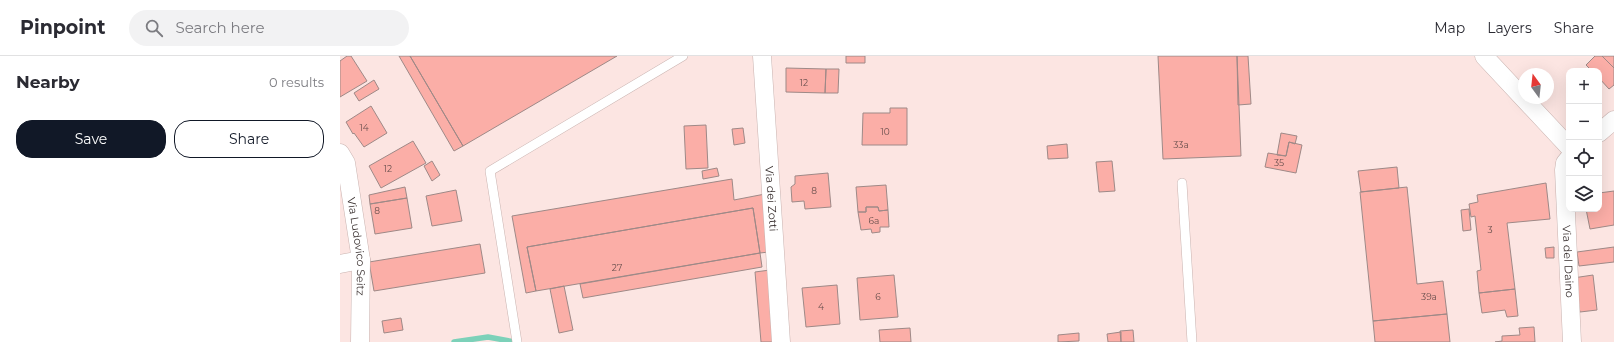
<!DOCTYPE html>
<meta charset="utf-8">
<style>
:root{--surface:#fff;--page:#f2f2f3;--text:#2b2b33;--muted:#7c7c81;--line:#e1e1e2;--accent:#111827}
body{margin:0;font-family:Montserrat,sans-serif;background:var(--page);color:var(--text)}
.controls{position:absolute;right:12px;top:12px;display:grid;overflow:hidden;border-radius:8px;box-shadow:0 4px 16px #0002}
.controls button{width:36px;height:36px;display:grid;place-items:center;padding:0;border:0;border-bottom:1px solid var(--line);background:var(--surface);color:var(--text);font:20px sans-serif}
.compass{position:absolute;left:1178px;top:12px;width:36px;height:36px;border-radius:50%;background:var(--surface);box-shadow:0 4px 16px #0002;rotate:345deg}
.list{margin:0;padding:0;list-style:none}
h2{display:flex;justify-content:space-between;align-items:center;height:52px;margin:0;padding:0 16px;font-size:17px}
h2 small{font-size:13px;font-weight:400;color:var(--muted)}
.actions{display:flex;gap:8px;padding:12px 16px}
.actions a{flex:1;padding:9px 0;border:1px solid var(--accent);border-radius:16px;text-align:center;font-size:14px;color:var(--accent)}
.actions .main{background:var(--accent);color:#fff}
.icon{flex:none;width:22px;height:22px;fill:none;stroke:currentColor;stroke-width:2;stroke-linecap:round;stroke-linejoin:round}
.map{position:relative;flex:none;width:1274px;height:286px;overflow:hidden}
header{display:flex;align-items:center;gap:24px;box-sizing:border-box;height:56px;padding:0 20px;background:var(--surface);border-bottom:1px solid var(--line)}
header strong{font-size:19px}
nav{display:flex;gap:22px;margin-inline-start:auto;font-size:14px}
.search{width:280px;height:36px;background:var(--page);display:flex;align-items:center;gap:10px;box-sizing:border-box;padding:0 14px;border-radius:22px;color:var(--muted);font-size:15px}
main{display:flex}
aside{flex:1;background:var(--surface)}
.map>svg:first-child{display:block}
</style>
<header>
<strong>Pinpoint</strong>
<div class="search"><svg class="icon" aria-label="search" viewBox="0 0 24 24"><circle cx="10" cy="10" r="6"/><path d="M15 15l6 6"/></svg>Search here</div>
<nav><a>Map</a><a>Layers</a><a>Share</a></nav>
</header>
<main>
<aside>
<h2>Nearby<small>0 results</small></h2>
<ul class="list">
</ul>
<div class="actions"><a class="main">Save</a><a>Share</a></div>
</aside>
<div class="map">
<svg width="1274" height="286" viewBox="0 0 1274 286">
<rect width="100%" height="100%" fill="#fce5e2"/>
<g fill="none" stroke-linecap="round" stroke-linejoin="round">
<path stroke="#7cd1b9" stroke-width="5.5" d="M114 286 148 281 175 286"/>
</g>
<path fill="#fbaea7" stroke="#9e8987" d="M7 0H11L27 25 0 41V5Z
M59 0H70L123 90 114 95Z
M70 0H277L123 90Z
M506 0H525V7H506Z
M818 0H897L901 100 823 103Z
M897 0H908L911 48 898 49Z
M1255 0H1262L1274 12V29L1269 33 1259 22V15H1252L1246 9Z
M1262 0H1274V12Z
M446 12 486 13 485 37 446 36Z
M486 13H499L498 37H485Z
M34 24 39 33 19 45 14 37Z
M31 50 47 77 24 91 14 77 13 78 6 66Z
M550 52H567V89H522L523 57H550Z
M366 69 368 112 346 113 344 70Z
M403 72 405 87 394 89 392 73Z
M941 77 957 80 955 88 949 86 946 100 937 99Z
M73 85 86 107 41 132 29 110Z
M949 86 962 89 956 117 925 111 928 97 946 100Z
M727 88 728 102 708 103 707 90Z
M92 105 100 119 92 125 84 110Z
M772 105 775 135 759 136 756 106Z
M1057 111 1059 132 1021 136 1018 115Z
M377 112 379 120 363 123 362 115Z
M488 117 491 151 465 153 464 145 452 146 451 131 455 128V120Z
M392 123 394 144 425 138 429 196 420 197 413 152 187 191 196 235 186 237 172 160Z
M1206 127 1210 163 1167 167 1175 233 1139 237 1137 215 1141 214 1135 160 1131 161 1129 148 1138 146 1137 139Z
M546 129 548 154 539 155 538 151H526V156H518L516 131Z
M65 131 67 142 30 148 29 139Z
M1067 131 1077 228 1103 225 1107 258 1033 265 1020 136Z
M116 134 122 165 92 170 86 140Z
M1274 135V169L1250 173 1246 153H1259V137Z
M67 142 72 172 35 178 30 148Z
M526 151H538L539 155 548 154 549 171H540V176L532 177 531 173 521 174 518 156H526Z
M413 152 420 197 196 235 187 191Z
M1129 153 1131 174 1123 175 1121 154Z
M140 188 145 217 34 235 29 206Z
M1214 191V202H1206L1205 192Z
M1274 191V206L1239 210 1237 196Z
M420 197 422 211 243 242 240 228Z
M430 214 435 286H421L415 216Z
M554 219 558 261 520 264 517 222Z
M1253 219 1257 254 1240 256 1233 222Z
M497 229 500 268 466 271 462 232Z
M224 230 233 274 219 277 210 233Z
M1175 233 1178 260 1167 261 1165 254 1142 257 1139 237Z
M1107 258 1110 286H1035L1033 265Z
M61 262 63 274 44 277 42 265Z
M1194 271 1195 286H1155L1162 285V280L1180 279 1179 272Z
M570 272 571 286H540L539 274Z
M793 274 794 286H781L780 275Z
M781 276V286H768L767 278Z
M739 277V285L718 286V279Z"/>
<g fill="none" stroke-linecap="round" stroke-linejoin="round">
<defs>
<path id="service" d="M842 127 852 286
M177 286 150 115 343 0"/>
<g id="minor">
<path id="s1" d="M422 0 441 286"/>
<path d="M1144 0 1229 91"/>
<path d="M1259 77 1274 64"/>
<path id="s2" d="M0 97 6 107 21 204 20 286"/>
<path id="s3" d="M1229 102 1225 107 1224 114 1232 286"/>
<path d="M0 208 21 204"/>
</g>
</defs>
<use href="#service" stroke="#c9b3b0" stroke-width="10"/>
<use href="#minor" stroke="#c9b3b0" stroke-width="19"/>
<use href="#service" stroke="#fff" stroke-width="9"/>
<use href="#minor" stroke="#fff" stroke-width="18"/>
</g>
<g text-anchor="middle" stroke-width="3.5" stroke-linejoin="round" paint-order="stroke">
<g font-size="9" fill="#6a504e">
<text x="464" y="30">12</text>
<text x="24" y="75">14</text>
<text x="545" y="79">10</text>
<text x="841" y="92">33a</text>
<text x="939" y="110">35</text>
<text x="48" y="116">12</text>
<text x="474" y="138">8</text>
<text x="37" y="158">8</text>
<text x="534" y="168">6a</text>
<text x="1150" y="177">3</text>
<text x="277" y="215">27</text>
<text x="538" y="244">6</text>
<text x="1089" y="244">39a</text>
<text x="481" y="254">4</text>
</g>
<g font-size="11" fill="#3a3130" stroke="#fff">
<text dy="4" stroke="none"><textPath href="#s1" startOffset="143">Via dei Zotti</textPath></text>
<text dy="4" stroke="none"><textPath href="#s2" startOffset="96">Via Ludovico Seitz</textPath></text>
<text dy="4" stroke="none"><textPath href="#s3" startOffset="105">Via del Daino</textPath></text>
</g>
</g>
</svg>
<div class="controls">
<button>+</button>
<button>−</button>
<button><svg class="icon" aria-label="locate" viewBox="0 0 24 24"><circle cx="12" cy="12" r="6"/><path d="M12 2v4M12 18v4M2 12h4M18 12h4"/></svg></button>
<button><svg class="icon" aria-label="layers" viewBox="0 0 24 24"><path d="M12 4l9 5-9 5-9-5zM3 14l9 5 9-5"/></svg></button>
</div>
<svg class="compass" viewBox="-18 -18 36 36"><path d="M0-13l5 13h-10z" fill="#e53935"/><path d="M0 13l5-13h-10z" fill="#7c7c81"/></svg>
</div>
</main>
